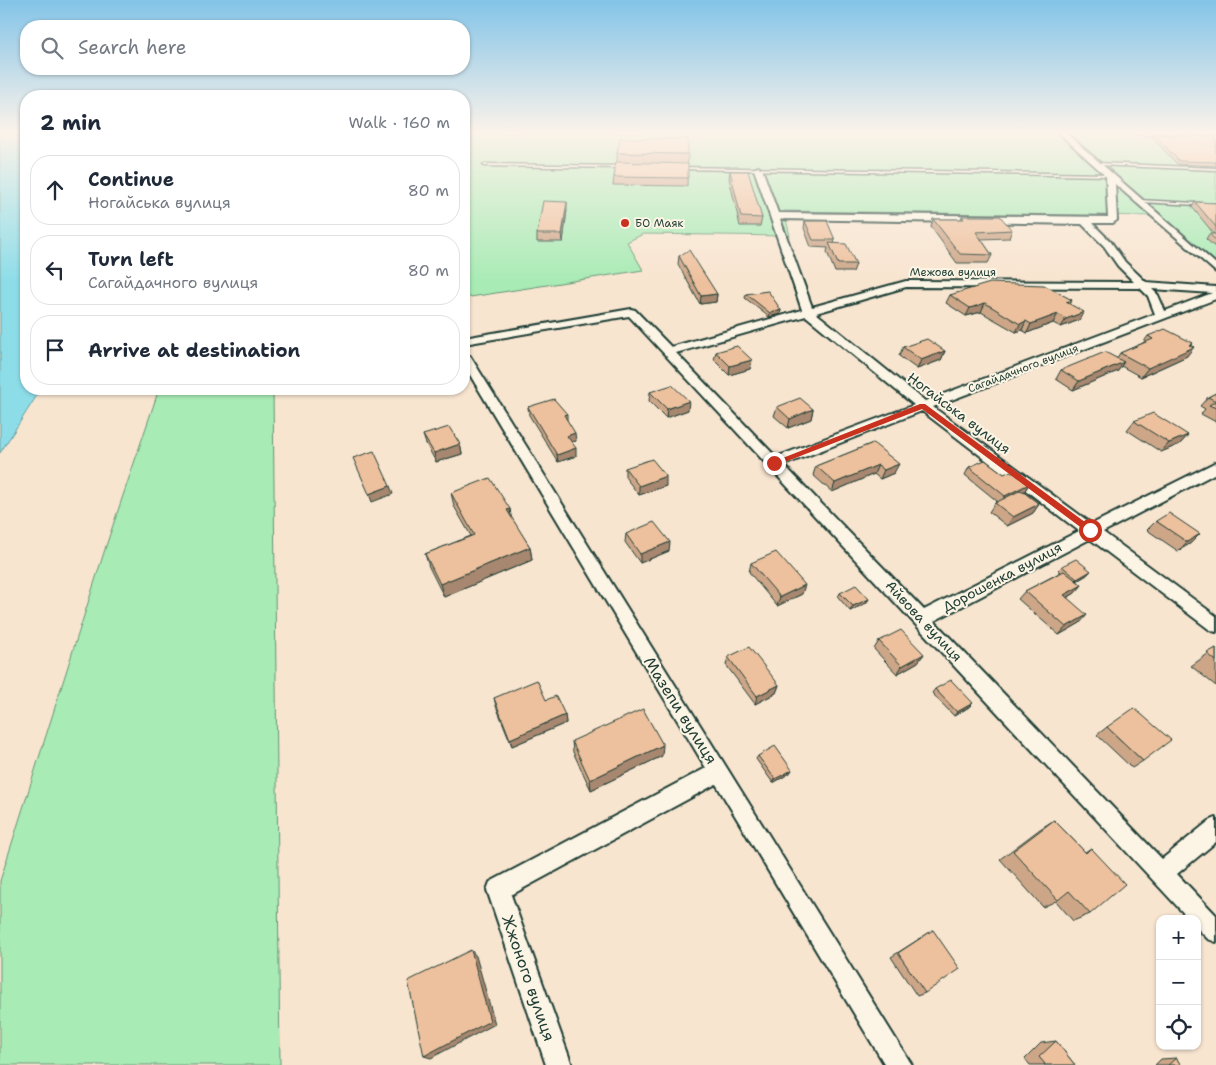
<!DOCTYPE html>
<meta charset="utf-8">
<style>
:root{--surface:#fff;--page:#f6f6f7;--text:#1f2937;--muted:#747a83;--line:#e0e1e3}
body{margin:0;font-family:"Shantell Sans",sans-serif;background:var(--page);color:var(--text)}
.controls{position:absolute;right:15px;bottom:15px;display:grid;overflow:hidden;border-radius:10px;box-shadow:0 1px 4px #0004}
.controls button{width:45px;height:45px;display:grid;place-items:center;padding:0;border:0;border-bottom:1px solid var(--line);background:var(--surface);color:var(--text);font:25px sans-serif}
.stop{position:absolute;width:15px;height:15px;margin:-11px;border:4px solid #c8321e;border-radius:50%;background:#fff}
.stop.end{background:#c8321e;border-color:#fff;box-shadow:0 1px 5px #0008}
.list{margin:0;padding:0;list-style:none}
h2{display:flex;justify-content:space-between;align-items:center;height:65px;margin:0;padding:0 20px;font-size:21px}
h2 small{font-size:16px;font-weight:400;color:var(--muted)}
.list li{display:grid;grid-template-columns:32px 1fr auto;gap:15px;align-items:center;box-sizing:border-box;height:70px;margin:0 10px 10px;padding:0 10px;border:1px solid var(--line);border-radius:20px}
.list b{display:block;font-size:19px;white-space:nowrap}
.list p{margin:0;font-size:16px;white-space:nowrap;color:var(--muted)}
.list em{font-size:16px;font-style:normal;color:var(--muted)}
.icon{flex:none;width:28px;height:28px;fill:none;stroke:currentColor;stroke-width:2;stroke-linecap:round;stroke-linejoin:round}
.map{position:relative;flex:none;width:1216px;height:1065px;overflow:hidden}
.search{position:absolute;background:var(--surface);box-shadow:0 1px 4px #0004;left:20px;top:20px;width:450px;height:55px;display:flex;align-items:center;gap:12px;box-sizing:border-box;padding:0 18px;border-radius:20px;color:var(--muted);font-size:19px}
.panel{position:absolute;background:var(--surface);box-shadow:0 1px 4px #0004;left:20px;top:90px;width:450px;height:305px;border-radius:20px}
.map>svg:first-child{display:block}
</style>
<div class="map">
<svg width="1216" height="1065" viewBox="0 0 1216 1065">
<rect width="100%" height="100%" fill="#f8e5d0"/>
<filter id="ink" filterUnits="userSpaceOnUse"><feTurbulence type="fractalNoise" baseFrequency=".02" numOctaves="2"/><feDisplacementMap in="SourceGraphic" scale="10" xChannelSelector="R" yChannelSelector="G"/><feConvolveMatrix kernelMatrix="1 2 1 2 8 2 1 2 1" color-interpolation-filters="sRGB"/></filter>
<g filter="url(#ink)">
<path fill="#a8ebb5" stroke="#649474" d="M464 133H1216V269L1157 216 784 211 790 236 643 234 627 242 643 270 464 298Z
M159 389H273L280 1065H0V881L106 546Z"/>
<path fill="#8ddde9" stroke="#619da1" d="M0 133H26V389H41L0 453Z"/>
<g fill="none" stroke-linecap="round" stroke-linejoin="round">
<defs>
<path id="service" d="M1111 133H1142L1164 135 1162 136Z
M1097 163 1216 168V170L1096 165Z
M485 164 626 166 628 167 626 168 484 166 483 165Z
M679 167 1110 174 1112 175 1110 176 680 169H679Z
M1138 200 1216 204V206L1140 202H1138Z"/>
<path id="minor" d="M1059 133H1066L1216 264V272L1115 184 1117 220 1113 223H1092L1111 242 1125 262 1146 282 1216 287V299L933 407 1092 524 1216 462V473L1103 532 1216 616V632L1210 630 1090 539 934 621 1162 859 1209 821 1216 818V842L1177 874 1216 915V942L1208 939 1197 928V919H1189L629 316 464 344V338L631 309 635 310 671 347 802 310 754 169 758 167 762 169 778 213 1108 217 1106 176ZM780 219 1082 224 1104 246 1118 266 1134 282 906 281 812 307ZM906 287 1140 288 1148 296 1155 314 925 401 816 313ZM1152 289 1212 293 1165 311 1158 295ZM806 316 914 405 776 457 676 353ZM922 411 1079 531 924 610 784 465Z
M464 353 470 356 912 1065H885L716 784 511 895 572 1065H546L487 890 490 882 706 768 464 365Z"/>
</defs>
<use href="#service" stroke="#1f3d34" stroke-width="3"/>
<use href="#minor" stroke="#1f3d34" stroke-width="4"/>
<use href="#service" fill="#fcf5e5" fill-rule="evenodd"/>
<use href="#minor" fill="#fcf5e5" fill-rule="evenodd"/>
</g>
<path fill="#cda688" stroke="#1f3d34" d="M1177 133H1216V135Z
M1154 134 1216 137V166L1177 164 1152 137Z
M617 153 688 154 687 186 613 185 614 177 617 162Z
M730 171 762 218 760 226H740L729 178Z
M1195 202 1216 203V248L1206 239 1209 234H1214L1192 207Z
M567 210 563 242H537V234Z
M962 216 1012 230 1009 238 981 239 992 255 988 263H957L931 227 933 219H961Z
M805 221 835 240 834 244 856 264 853 272H835L827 252 828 248 811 247 804 228Z
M679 256 717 294 716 302 700 304 678 264Z
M746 294 781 310 780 314 769 317 745 298Z
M950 295 1072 300 1070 304 1079 320 1061 327 1053 323 1027 333 1022 330 1016 332 981 312 966 316 946 303Z
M1148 336 1191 346 1187 356 1141 377 1121 366 1118 371 1073 390 1056 379 1061 370 1117 358 1120 353 1143 343Z
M903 347 945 351 941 360 917 369 899 356Z
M716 352 752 360 750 369 729 375 714 360Z
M650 392 688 410 666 418 649 401Z
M1216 393V422L1201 414 1205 409 1200 406 1208 397Z
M528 407 567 414V421L576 441 571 442 576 456 558 462 529 415Z
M777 407 813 409 811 419 788 428 774 416Z
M1134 421 1188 435 1180 444 1161 452 1127 430Z
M423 435 460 444 462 454 436 462 426 444Z
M873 443 894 473 880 479 874 474 832 492 813 475 816 466Z
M969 467 1004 474 1029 484 1024 492 1039 504 1033 513 1007 526 989 512 995 503 997 501 965 475Z
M625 468 666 486 639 495 625 477Z
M451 493 510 509 511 518 530 547 532 560 444 597 429 567 425 554 471 536 454 506Z
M1156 521 1191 543 1178 551 1147 530Z
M626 534 669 551 640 563 625 542Z
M751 563 802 594 777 606 749 572Z
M1062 566 1087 575 1077 581 1082 585 1075 593 1067 598 1080 623 1059 635 1018 599 1025 591 1061 572 1058 570Z
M840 593 869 599 866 603 850 611 838 597Z
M879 641 924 654 918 662 897 674 874 649Z
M1216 648V686L1191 666Z
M728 657 779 685 776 693 755 704 726 665Z
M935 689 969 707 954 716 932 693Z
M494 698 546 700 565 715 566 723 512 746 496 706Z
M1107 727 1143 761 1132 768 1097 735Z
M572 741 662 756 591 790 573 752Z
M758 756 790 773 773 783 756 759Z
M1054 820 1085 852 1091 848 1090 914 1073 921 1056 901 1043 907 1000 859 1040 829Z
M933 930 925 993 917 996 891 957Z
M1056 1041 1075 1065H1030L1025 1059 1041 1043Z
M1176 1058 1181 1065H1155L1161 1059Z"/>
<path fill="#a7876f" stroke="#1f3d34" d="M567 202V210L563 242 562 234Z
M717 294 716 302 700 304 701 296Z
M985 303 981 312 966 316 970 308Z
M781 310 780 314 769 317 770 313Z
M1084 312 1079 320 1061 327 1066 319Z
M1058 314 1053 323 1027 333 1031 324Z
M1026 321 1022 330 1016 332 1020 324Z
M1193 343 1187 350 1194 347 1187 356 1141 377 1148 368Z
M945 351 941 360 917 369 921 360Z
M752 360 750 369 729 375 730 366Z
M1124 362 1118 371 1073 390 1079 381Z
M689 401 688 410 666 418 667 409Z
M813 409 811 419 788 428 790 419Z
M575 433 576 441 567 443V436Z
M1188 435 1180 444 1161 452 1169 443Z
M460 444 462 454 436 462 434 453Z
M576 448V456L558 462 557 455Z
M899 464 894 473 880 479 884 470Z
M878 465 874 474 832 492 835 483Z
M666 476V486L639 495V486Z
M1029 484 1024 492 1000 504 1005 496Z
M390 486 393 494 372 502 369 494Z
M1039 504 1033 513 1007 526 1013 517Z
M510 509 512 522 507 510Z
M1200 534 1191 543 1178 551 1187 542Z
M670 542 669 551 640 563V554Z
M530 547 532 560 444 597 440 584Z
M1091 571 1087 575 1073 583 1077 579Z
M805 585 802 594 777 606 780 597Z
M1082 585 1075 593 1057 603 1064 595Z
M869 599 866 603 850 611 853 606Z
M1087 615 1080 623 1059 635 1066 627Z
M924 654 918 662 897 674 902 666Z
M779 685 776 693 755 704 757 696Z
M973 703 969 707 954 716 957 712Z
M565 715 566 723 512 746 510 739Z
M663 745 662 756 591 790 590 780Z
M792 770 790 773 773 783 775 779Z
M471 950 476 956 495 1024 431 1058 424 1056Z"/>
<path fill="#eec19e" stroke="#1f3d34" d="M1154 134 1216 137V162L1179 161Z
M620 138 688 139V154L617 153Z
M616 162 688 164V178L614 177Z
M730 171H748L762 218 741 217Z
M543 201 567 202 562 234H537Z
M1195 202 1216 203V227Z
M962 216H1000L1012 230 976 232 992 255 960 254 933 219H964Z
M805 221H827L835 240H813Z
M1209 234H1216V240Z
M829 243 846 244 856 264H838Z
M689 250 717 294 701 296 679 256Z
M990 283 1044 285 1072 300 1066 302 1084 312 1066 319 1058 314 1031 324 1026 321 1020 324 985 303 970 308 950 295Z
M768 291 781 310 770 313 746 294Z
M1165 329 1193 343 1189 345 1194 347 1148 368 1120 353 1153 339 1148 336Z
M927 339 945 351 921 360 903 347Z
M737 346 752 360 730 366 716 352Z
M1105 352 1124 362 1079 381 1061 370Z
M672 385 689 401 667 409 650 392Z
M1216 393V408L1209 405 1216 401 1208 397Z
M800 398 813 409 790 419 777 407Z
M554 399 567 414 564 415 575 433 567 436 576 448 557 455 528 407Z
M1153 413 1188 435 1169 443 1134 421Z
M449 427 460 444 434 453 423 435Z
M873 443 899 464 884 470 878 465 835 483 816 466Z
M374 451 390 486 369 494 353 458Z
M652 459 666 476 639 486 625 468Z
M985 460 1004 474 1011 471 1029 484 1005 496 969 467Z
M490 478 510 509 507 510 530 547 440 584 425 554 474 535 451 493Z
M1021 490 1039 504 1013 517 995 503Z
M1169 513 1200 534 1187 542 1156 521Z
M654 522 670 542 640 554 626 534Z
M776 552 805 585 780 597 751 563Z
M1076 559 1091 571 1077 579 1062 566Z
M1064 571 1082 585 1064 595 1087 615 1066 627 1025 591Z
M856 585 869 599 853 606 840 593Z
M901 630 924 654 902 666 879 641Z
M749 647 779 685 757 696 728 657Z
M1216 648V661L1207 653Z
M537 680 546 700 556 696 565 715 510 739 494 698Z
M951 680 973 703 957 712 935 689Z
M1134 708 1171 740 1143 761 1107 727Z
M643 709 663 745 590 780 572 741Z
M775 746 792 770 775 779 758 756Z
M1054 820 1086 853 1091 848 1125 884 1090 914 1069 891 1058 900 1013 851Z
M933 930 960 969 925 993 898 953Z
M471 950 490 1021 424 1056 408 981Z
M1056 1041 1075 1065H1044L1045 1064 1039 1057Z
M1176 1058 1181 1065H1168Z"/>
</g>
<linearGradient id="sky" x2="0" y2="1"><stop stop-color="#83c4e8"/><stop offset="0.47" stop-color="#fcf3ea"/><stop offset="1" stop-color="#fcf3ea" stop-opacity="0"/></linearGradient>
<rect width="1216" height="282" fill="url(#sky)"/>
<path fill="#c8321e" d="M920 404H925L1093 528V532H1087L922 409 777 465 770 463Z"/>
<circle fill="#c8321e" stroke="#fcf5e5" stroke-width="2" cx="625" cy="223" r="5"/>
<g text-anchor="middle" stroke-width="4" stroke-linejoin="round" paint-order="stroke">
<g font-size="11" fill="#1f3d34" stroke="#fcf5e5" text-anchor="start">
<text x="635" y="227">БО Маяк</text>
</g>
<g font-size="11" fill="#1f3d34" stroke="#fcf5e5">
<text x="953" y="276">Межова вулиця</text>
<text transform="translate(1023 368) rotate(-21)" y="4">Сагайдачного вулиця</text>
</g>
<g font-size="14" fill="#1f3d34" stroke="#fcf5e5">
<text transform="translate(959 413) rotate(37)" y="5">Ногайська вулиця</text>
<text transform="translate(1002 577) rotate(-28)" y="5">Дорошенка вулиця</text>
<text transform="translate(924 621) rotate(47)" y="5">Айвова вулиця</text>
</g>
<g font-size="16" fill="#1f3d34" stroke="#fcf5e5">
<text transform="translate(681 710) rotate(58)" y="6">Мазепи вулиця</text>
<text transform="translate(529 978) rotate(71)" y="6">Жжоного вулиця</text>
</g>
</g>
</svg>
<div class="controls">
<button>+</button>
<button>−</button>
<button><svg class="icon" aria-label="locate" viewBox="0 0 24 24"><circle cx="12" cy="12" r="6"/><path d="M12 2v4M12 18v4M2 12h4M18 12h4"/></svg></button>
</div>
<div class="stop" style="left:1090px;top:530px"></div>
<div class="stop end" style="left:774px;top:463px"></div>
<div class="search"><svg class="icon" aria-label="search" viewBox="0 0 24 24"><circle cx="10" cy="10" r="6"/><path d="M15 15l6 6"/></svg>Search here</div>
<section class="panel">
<h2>2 min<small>Walk · 160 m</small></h2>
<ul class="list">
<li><svg class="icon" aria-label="ahead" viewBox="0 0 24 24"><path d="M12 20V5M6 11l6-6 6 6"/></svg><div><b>Continue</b><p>Ногайська вулиця</p></div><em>80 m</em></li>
<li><svg class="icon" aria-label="left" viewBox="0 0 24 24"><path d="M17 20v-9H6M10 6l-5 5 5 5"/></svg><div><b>Turn left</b><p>Сагайдачного вулиця</p></div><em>80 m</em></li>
<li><svg class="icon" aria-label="arrive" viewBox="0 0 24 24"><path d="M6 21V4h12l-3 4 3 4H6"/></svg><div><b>Arrive at destination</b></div></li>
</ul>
</section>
</div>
